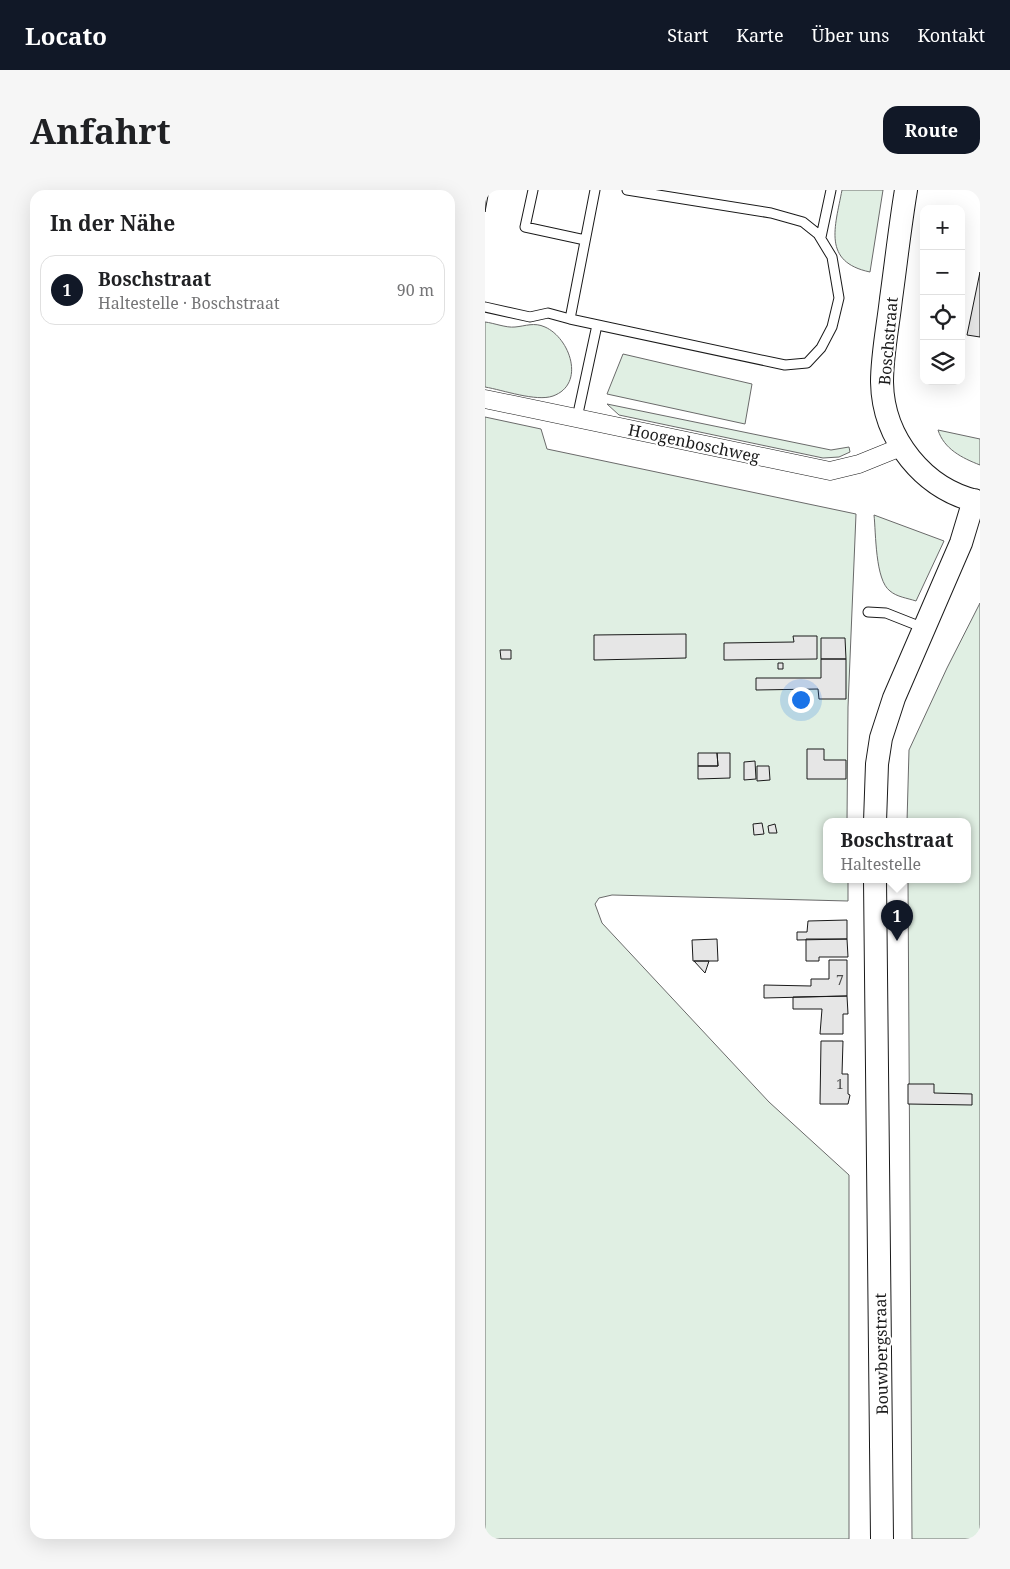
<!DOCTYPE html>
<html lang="de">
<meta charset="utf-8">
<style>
:root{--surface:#fff;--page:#f6f6f6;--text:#202124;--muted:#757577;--line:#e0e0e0;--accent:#111827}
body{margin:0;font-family:"Noto Serif",serif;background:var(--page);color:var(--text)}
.controls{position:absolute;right:15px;top:15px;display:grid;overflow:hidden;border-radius:10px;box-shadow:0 5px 20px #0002}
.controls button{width:45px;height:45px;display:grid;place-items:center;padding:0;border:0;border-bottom:1px solid var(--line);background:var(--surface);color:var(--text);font:25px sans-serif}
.you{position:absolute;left:315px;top:509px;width:18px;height:18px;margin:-12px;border:4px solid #fff;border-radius:50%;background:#1a73e8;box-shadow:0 0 0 8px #1a73e833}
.badge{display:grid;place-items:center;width:32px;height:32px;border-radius:50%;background:var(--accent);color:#fff;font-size:16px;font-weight:700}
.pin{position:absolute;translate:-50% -41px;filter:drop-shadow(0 1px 2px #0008)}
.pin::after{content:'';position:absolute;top:26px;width:18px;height:15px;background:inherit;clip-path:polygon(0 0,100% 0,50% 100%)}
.popup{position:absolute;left:338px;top:628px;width:148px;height:65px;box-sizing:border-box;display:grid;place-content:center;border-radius:10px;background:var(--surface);filter:drop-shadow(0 1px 4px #0005);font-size:16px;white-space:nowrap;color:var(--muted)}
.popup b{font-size:19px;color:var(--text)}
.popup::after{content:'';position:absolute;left:50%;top:100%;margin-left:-10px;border:10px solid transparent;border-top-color:var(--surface)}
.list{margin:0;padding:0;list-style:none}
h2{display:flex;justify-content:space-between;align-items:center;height:65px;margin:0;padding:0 20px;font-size:21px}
h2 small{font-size:16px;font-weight:400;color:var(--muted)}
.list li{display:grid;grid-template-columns:32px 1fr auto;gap:15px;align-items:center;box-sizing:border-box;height:70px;margin:0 10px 10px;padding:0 10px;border:1px solid var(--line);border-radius:15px}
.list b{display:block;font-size:19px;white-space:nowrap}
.list p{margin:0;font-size:16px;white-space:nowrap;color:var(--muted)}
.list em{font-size:16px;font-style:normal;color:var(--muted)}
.icon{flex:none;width:28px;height:28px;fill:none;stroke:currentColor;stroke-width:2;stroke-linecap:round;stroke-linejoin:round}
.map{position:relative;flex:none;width:495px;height:1349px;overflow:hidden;border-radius:15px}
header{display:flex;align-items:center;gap:30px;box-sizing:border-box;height:70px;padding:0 25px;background:var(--accent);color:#fff}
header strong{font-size:24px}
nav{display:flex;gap:28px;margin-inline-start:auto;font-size:18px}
.intro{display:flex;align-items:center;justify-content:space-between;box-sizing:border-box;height:120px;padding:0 30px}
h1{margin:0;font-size:35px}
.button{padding:12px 22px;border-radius:15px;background:var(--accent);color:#fff;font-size:18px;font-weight:700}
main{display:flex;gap:30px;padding:0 30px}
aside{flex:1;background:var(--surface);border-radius:15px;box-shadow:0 5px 20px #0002}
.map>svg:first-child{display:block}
</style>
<header>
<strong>Locato</strong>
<nav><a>Start</a><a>Karte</a><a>Über uns</a><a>Kontakt</a></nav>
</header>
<div class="intro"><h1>Anfahrt</h1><a class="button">Route</a></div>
<main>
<aside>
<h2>In der Nähe<small></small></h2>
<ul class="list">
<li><span class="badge">1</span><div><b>Boschstraat</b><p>Haltestelle · Boschstraat</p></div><em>90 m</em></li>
</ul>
</aside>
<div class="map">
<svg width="495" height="1349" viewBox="0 0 495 1349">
<rect width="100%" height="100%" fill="#fff"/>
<path fill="#e0efe3" stroke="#6a6a6a" d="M357 0H398L385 82C337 72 350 37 357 0Z
M0 132C9 133 21 138 30 137 41 136 49 132 60 137 85 148 101 194 68 206 51 212 18 200 0 197Z
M138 164 267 194 260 234 122 204Z
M122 214 346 260 364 257 365 262 354 267 338 268 134 225Z
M0 227 56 239 62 259 371 324 363 517 362 632H342V690H363V711L127 705 114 708 110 714 117 733 284 912 364 985V1349H0Z
M453 240 495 249V275C477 268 459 259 453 240Z
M389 325 459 351 431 411C422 408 412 407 405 401 390 390 391 343 389 325Z
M495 413V1349H427L423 690H482V632H422L424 560 462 478Z"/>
<path fill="#e6e6e6" stroke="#1a1a1a" d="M0 0H4L0 22Z
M495 82V147L482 145Z
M201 444V468L109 470V445Z
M308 446H332V469L239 470V453L309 452Z
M336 448H360L361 469H336Z
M15 460H26V469H16Z
M336 469H361V509H334L333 499 271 500V488H336Z
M293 473H298V479H293Z
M322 559H339V570H361V589H322Z
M213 563H232L233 576H213Z
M232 563H245V588L213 589V576H233Z
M270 571 271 589 259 590V572Z
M272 576H284L285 590 272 591Z
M277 633 279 644 269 645 268 634Z
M290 634 292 643H284L283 636Z
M362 730V749L312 750V742H322L323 731Z
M232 749 233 771H208L207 750Z
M321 749H362L363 767H334V771H321Z
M344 770H362V806L279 808V795L326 796V789H344Z
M209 771H224L220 783Z
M362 806 363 824H358V844H335L337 819H308V807Z
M336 851H358L357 884H363V904L365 905 363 914H335Z
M423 894H449V903L487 904V915L423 914Z"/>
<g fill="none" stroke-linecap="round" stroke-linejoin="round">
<defs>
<path id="service" d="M48 0 40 37 100 50
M110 0 85 129 300 175 322 173 336 158 347 137 354 108 347 67 333 44 318 32 286 23 142 0
M336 47 346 0
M0 117 45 127 63 123 85 129
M92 228 112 135
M383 422 401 423 439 438"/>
<path id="minor" d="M0 209 345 281 374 274 416 257"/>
<path id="tertiary" d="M421 0C415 36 411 73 406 109 403 136 397 165 397 192 398 249 439 300 495 312
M390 632 392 574 396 548 409 508 476 353 489 310
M390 690 397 1349"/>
</defs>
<use href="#service" stroke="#1a1a1a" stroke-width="11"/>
<use href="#minor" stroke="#1a1a1a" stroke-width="19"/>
<use href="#tertiary" stroke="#1a1a1a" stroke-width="24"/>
<use href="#service" stroke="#fff" stroke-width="9"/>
<use href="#minor" stroke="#fff" stroke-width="18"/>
<use href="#tertiary" stroke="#fff" stroke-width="22"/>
</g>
<g text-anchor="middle" stroke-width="4" stroke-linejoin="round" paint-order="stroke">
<g font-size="14" fill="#4d4d4d">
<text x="355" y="795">7</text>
<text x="355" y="899">1</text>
</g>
<g font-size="16" fill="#1a1a1a" stroke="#fff">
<text transform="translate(403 151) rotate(-85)" y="6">Boschstraat</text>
<text transform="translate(209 253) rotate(12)" y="6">Hoogenboschweg</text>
<text transform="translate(396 1164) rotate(-91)" y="6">Bouwbergstraat</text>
</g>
</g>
</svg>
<div class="controls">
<button>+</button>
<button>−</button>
<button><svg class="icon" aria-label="locate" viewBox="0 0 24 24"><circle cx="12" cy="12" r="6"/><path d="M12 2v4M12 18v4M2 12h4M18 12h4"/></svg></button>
<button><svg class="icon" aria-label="layers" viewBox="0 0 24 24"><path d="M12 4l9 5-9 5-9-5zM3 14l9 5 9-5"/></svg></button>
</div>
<div class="you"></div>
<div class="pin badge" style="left:412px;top:751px">1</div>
<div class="popup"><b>Boschstraat</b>Haltestelle</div>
</div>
</main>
